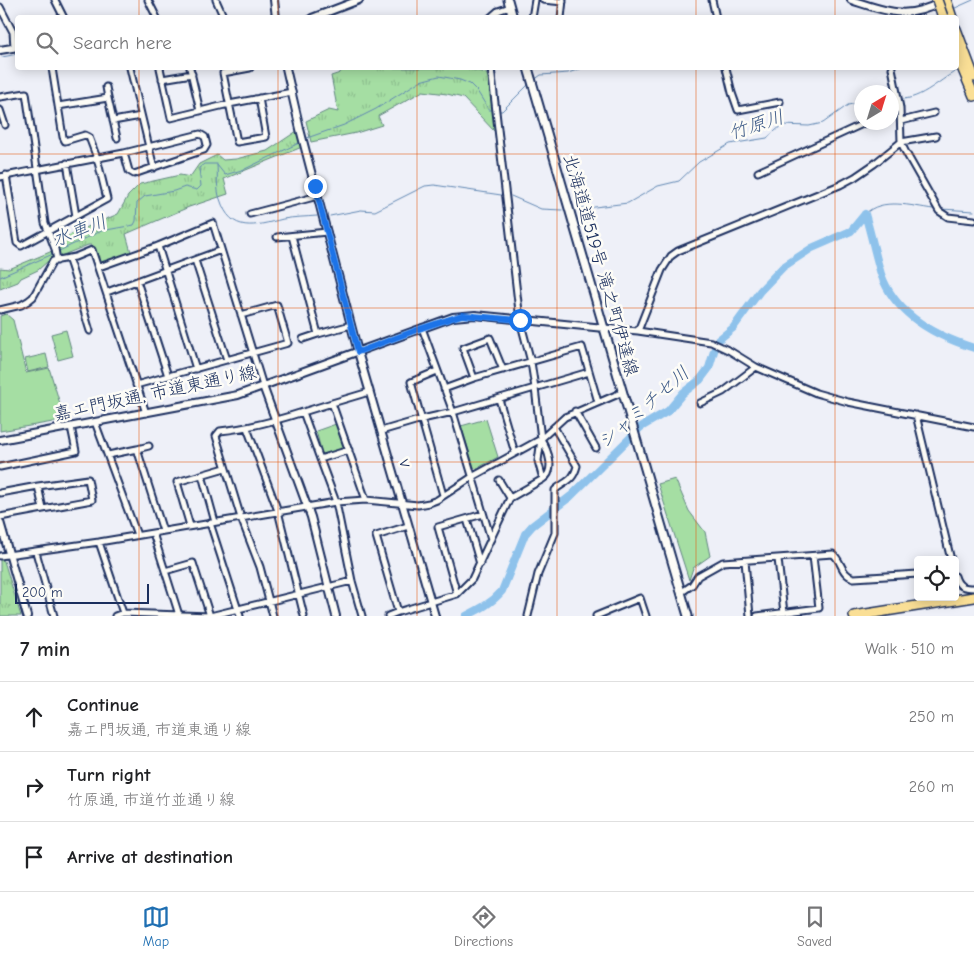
<!DOCTYPE html>
<meta charset="utf-8">
<style>
:root{--surface:#fff;--page:#f6f6f6;--text:#202124;--muted:#757577;--line:#e0e0e0;--accent:#1f6fb2}
body{margin:0;font-family:"Comic Neue","Klee One",sans-serif;background:var(--page);color:var(--text)}
.controls{position:absolute;right:15px;bottom:15px;display:grid;overflow:hidden;border-radius:5px;box-shadow:0 2px 12px #0003}
.controls button{width:45px;height:45px;display:grid;place-items:center;padding:0;border:0;border-bottom:1px solid var(--line);background:var(--surface);color:var(--text);font:25px sans-serif}
.compass{position:absolute;left:854px;top:85px;width:45px;height:45px;border-radius:50%;background:var(--surface);box-shadow:0 2px 12px #0003;rotate:38deg}
.scale{position:absolute;left:15px;bottom:12px;width:134px;box-sizing:border-box;padding-left:5px;border:2px solid #1b2f5e;border-top:0;font-size:14px;line-height:18px;white-space:nowrap;color:#1b2f5e;-webkit-text-stroke:4px #fdfcf7;paint-order:stroke}
.stop{position:absolute;width:15px;height:15px;margin:-11px;border:4px solid #1a73e8;border-radius:50%;background:#fff}
.stop.end{background:#1a73e8;border-color:#fff;box-shadow:0 1px 5px #0008}
.list{margin:0;padding:0;list-style:none}
h2{display:flex;justify-content:space-between;align-items:center;height:65px;margin:0;padding:0 20px;font-size:21px}
h2 small{font-size:16px;font-weight:400;color:var(--muted)}
.list li{display:grid;grid-template-columns:32px 1fr auto;gap:15px;align-items:center;box-sizing:border-box;height:70px;padding:0 20px;border-top:1px solid var(--line)}
.list b{display:block;font-size:19px;white-space:nowrap}
.list p{margin:0;font-size:16px;white-space:nowrap;color:var(--muted)}
.list em{font-size:16px;font-style:normal;color:var(--muted)}
.icon{flex:none;width:28px;height:28px;fill:none;stroke:currentColor;stroke-width:2;stroke-linecap:round;stroke-linejoin:round}
.map{position:relative;flex:none;width:974px;height:616px;overflow:hidden}
.search{position:absolute;background:var(--surface);box-shadow:0 2px 12px #0003;left:15px;right:15px;top:15px;height:55px;display:flex;align-items:center;gap:12px;box-sizing:border-box;padding:0 18px;border-radius:5px;color:var(--muted);font-size:19px}
.sheet{height:275px;background:var(--surface)}
nav{display:flex;justify-content:space-around;align-items:center;box-sizing:border-box;height:70px;border-top:1px solid var(--line);background:var(--surface);font-size:14px;color:var(--muted)}
nav a{display:grid;justify-items:center;gap:2px}
nav .on{color:var(--accent)}
.map>svg:first-child{display:block}
</style>
<div class="map">
<svg width="974" height="616" viewBox="0 0 974 616">
<defs>
<pattern id="park-tufts" width="24" height="20" patternUnits="userSpaceOnUse" patternTransform="scale(1.25)"><rect width="24" height="20" fill="#a5dea3"/><path d="M3 7l-1-3M5 7V3M7 7l1-3M15 17l-1-3M17 17v-4M19 17l1-3" fill="none" stroke="#8dbf8f"/></pattern>
</defs>
<rect width="100%" height="100%" fill="#eef0f8"/>
<filter id="ink" filterUnits="userSpaceOnUse"><feTurbulence type="fractalNoise" baseFrequency=".02" numOctaves="2"/><feDisplacementMap in="SourceGraphic" scale="10" xChannelSelector="R" yChannelSelector="G"/><feConvolveMatrix kernelMatrix="1 2 1 2 8 2 1 2 1" color-interpolation-filters="sRGB"/></filter>
<g filter="url(#ink)">
<path fill="#a5dea3" stroke="#608680" d="M6 314 13 320 26 373 49 368 65 420 0 431V316Z
M66 330 73 356 58 360 51 334Z
M46 354 49 367 28 372 25 359Z
M486 419 498 457 476 469 474 467 461 426Z
M336 424 344 446 343 449 325 456 322 453 316 431Z
M675 479 689 511 705 532 710 556 693 568 689 580 658 484Z"/>
<path fill="url(#park-tufts)" stroke="#608680" d="M343 68H465L486 73 490 82 495 132 463 98 447 94 423 91 378 116 382 125 356 133 311 142 306 121 329 110 338 112 331 76 340 73Z
M297 131 302 147 224 179 228 194 189 207 126 234 131 252 99 264 92 245H88L48 261 38 270 21 278 18 282 0 289V268L9 269 50 252 71 234 118 214 128 196 140 184 180 175 190 177 199 164 217 155 223 160 236 159 267 151Z
M0 559 4 561 21 616H0Z"/>
<g fill="none" stroke-linecap="round" stroke-linejoin="round">
<path stroke="#6087b3" stroke-width="1" d="M953 9 973 0
M329 18H330
M2 57 18 54
M534 80 541 75 568 73 583 68
M900 99C922 100 941 78 960 69
M497 111H502L529 84
M307 138 344 125 376 109 420 81 439 76 460 80 470 84 477 91 489 110H493
M217 165C218 175 216 189 220 199 231 234 255 226 283 219 294 217 306 217 317 216
M217 165 225 175 245 169 301 142
M511 196 541 209 562 210
M578 209 628 203 658 186 679 181 699 162 730 144 767 138 782 125 809 126 823 123 848 105 862 102
M941 209 974 211
M865 214C882 197 911 206 933 209
M330 216 361 210 375 211 425 186 434 185 501 195
M59 251 101 231 134 225 136 221 137 203 145 196 174 191 185 187 197 190 201 186 199 168 204 164H217
M0 277 53 254"/>
<path stroke="#8ec2eb" stroke-width="8" d="M865 214C871 234 875 254 881 274 895 315 936 336 974 348
M466 616C480 609 492 603 502 591L525 534 532 526 571 496 641 427 668 411 683 393 700 380 709 368 717 341 733 328 760 291 783 267 812 248 851 231 865 214"/>
<defs>
<path id="minor" d="M55 0 64 18
M148 0 157 18
M216 0 224 18
M543 0 563 2
M712 0 716 18
M0 7 13 32 14 47
M490 18 498 11 510 7
M532 18 535 0
M561 18 563 0
M130 68 154 168
M160 68 171 118 229 104 292 92
M190 68 200 111
M250 68 223 73 237 142 266 137 259 98
M726 68 732 93 738 110 780 102
M892 68 900 108 901 142 905 151 939 211 948 217 974 220
M162 79 192 74
M106 87 108 98
M0 97 26 93 45 223 55 249 57 261
M58 106 108 98 117 138
M0 110 5 125
M892 111 900 108
M113 121 141 116
M901 121 934 113
M67 163 76 216
M758 172 867 122
M6 175 17 243 21 246 107 199 97 158 89 137 85 135 65 141 63 137 52 68
M0 177 124 153 200 134 205 137 207 145 204 150 134 174 129 171 124 153
M250 214 318 196
M292 236 318 334 351 325
M277 237 327 232
M158 246 196 369
M68 258C77 282 82 306 90 331
M195 260 227 360
M99 267 158 246 213 223 263 386
M137 281 168 376
M107 292 221 250
M0 310 21 305 28 301 33 297 53 261 75 257 92 250 146 413
M422 328 453 412 491 539
M604 328 638 331 711 342 730 351 756 367 816 393 848 402 974 427
M638 331 662 270 671 256 678 251 840 185 855 177 874 164 901 142 936 136
M303 339 318 334
M437 371 411 382 443 495
M474 378 463 348 490 338 503 370
M136 385 288 343 277 305 241 315
M444 389 474 378 582 347 598 402
M499 399 515 453
M700 403 723 392 756 367
M575 411 596 448
M303 412 332 403
M916 415 951 560
M95 422 137 535
M247 428 278 511 304 616
M381 431 422 419 453 412 589 372
M541 439C548 450 556 471 543 479
M137 449 149 446
M349 450 320 459 336 502 352 581 362 616
M108 455 137 449 163 531
M0 467 76 451 71 427
M202 475 215 522
M499 480 510 498
M38 486 88 479 92 500 43 509
M0 493 38 486 43 509 0 517
M366 500 332 403 369 392
M467 519 480 564
M210 523 240 616
M190 526 177 482 225 468
M408 526 376 536 398 612 457 594 472 579 510 498 543 479 538 461 541 439 535 388 531 362 520 320 491 68
M153 533 179 615
M99 542 123 613
M36 552 54 616
M0 556 99 542 336 502 366 500 418 505 429 503 437 500 472 477 541 439 565 417 623 392
M778 559 784 613
M745 561 750 616
M165 571 193 563 210 616
M955 576C958 587 964 588 974 588
M682 592 692 585 698 576 723 562 833 554C842 561 841 575 854 578L918 574
M457 594 438 527 483 514
M115 616 123 613 210 616 352 581
M273 616 260 567 241 518 216 436 220 431C249 428 275 421 303 412L320 459
M388 616 398 612
M528 616 538 574 555 533V490C565 481 573 482 577 466L554 427
M596 616 640 598 646 616
M757 616 819 608 813 556"/>
<path id="tertiary" d="M274 0 276 18
M851 0C886 11 906 21 941 2
M312 18 359 0
M0 50 18 47
M286 68 300 129 358 352 435 616
M263 386 311 517 336 616
M0 440 238 395 453 317 475 315 604 328
M0 522 27 616"/>
<path id="secondary" d="M508 0 513 18
M528 68 688 616"/>
<path id="motorway" d="M946 0 952 18
M956 29 974 77
M956 53 974 96
M854 616 974 597"/>
</defs>
<use href="#minor" stroke="#1b2f5e" stroke-width="9"/>
<use href="#tertiary" stroke="#1b2f5e" stroke-width="10"/>
<use href="#secondary" stroke="#1b2f5e" stroke-width="11"/>
<use href="#motorway" stroke="#1b2f5e" stroke-width="12"/>
<use href="#minor" stroke="#fdfcf7" stroke-width="5"/>
<use href="#tertiary" stroke="#fdfcf7" stroke-width="6"/>
<use href="#secondary" stroke="#fdfcf7" stroke-width="7"/>
<use href="#motorway" stroke="#fadf96" stroke-width="9"/>
<defs>
<path id="motorway-bridge" d="M937 0 943 17"/>
</defs>
<use href="#motorway-bridge" stroke="#1b2f5e" stroke-width="12" stroke-linecap="butt"/>
<use href="#motorway-bridge" stroke="#fadf96" stroke-width="9"/>
</g>
</g>
<g fill="none" stroke-linecap="round" stroke-linejoin="round" filter="url(#ink)">
<path stroke="#1a73e8" stroke-width="6" d="M315 186 358 352 422 328 462 315 520 320"/>
</g>
<path fill="none" stroke="#e8590c" stroke-width="1" stroke-opacity="0.55" d="M139 0V18M278 0V18M417 0V18M557 0V18M696 0V18M835 0V18M139 68V616M278 68V616M417 68V616M557 68V616M696 68V616M835 68V616M0 154H974M0 308H974M0 462H974"/>
<g text-anchor="middle" stroke-width="5" stroke-linejoin="round" paint-order="stroke">
<g font-size="18" fill="#1b2f5e" stroke="#fdfcf7">
<text transform="translate(601 265) rotate(74)" y="6">北海道道519号 滝之町伊達線</text>
<text transform="translate(155 393) rotate(-12)" y="6">嘉エ門坂通, 市道東通り線</text>
<text transform="translate(406 463) rotate(74)" y="6">ｖ</text>
</g>
<g font-size="19" font-style="italic" fill="#3e5b88" stroke="#fdfcf7">
<text transform="translate(756 124) rotate(-18)" y="7">竹原川</text>
<text transform="translate(79 230) rotate(-21)" y="7">水車川</text>
<text transform="translate(643 407) rotate(-41)" y="7">シャミチセ川</text>
</g>
</g>
</svg>
<div class="controls">
<button><svg class="icon" aria-label="locate" viewBox="0 0 24 24"><circle cx="12" cy="12" r="6"/><path d="M12 2v4M12 18v4M2 12h4M18 12h4"/></svg></button>
</div>
<svg class="compass" viewBox="-18 -18 36 36"><path d="M0-13l5 13h-10z" fill="#e53935"/><path d="M0 13l5-13h-10z" fill="#757577"/></svg>
<div class="scale">200 m</div>
<div class="stop" style="left:520px;top:320px"></div>
<div class="stop end" style="left:315px;top:186px"></div>
<div class="search"><svg class="icon" aria-label="search" viewBox="0 0 24 24"><circle cx="10" cy="10" r="6"/><path d="M15 15l6 6"/></svg>Search here</div>
</div>
<section class="sheet">
<h2>7 min<small>Walk · 510 m</small></h2>
<ul class="list">
<li><svg class="icon" aria-label="ahead" viewBox="0 0 24 24"><path d="M12 20V5M6 11l6-6 6 6"/></svg><div><b>Continue</b><p>嘉エ門坂通, 市道東通り線</p></div><em>250 m</em></li>
<li><svg class="icon" aria-label="right" viewBox="0 0 24 24"><path d="M7 20v-9h11M14 6l5 5-5 5"/></svg><div><b>Turn right</b><p>竹原通, 市道竹並通り線</p></div><em>260 m</em></li>
<li><svg class="icon" aria-label="arrive" viewBox="0 0 24 24"><path d="M6 21V4h12l-3 4 3 4H6"/></svg><div><b>Arrive at destination</b></div></li>
</ul>
</section>
<nav>
<a class="on"><svg class="icon" aria-label="map" viewBox="0 0 24 24"><path d="M3 6l6-2 6 2 6-2v14l-6 2-6-2-6 2zM9 4v14M15 6v14"/></svg>Map</a>
<a><svg class="icon" aria-label="directions" viewBox="0 0 24 24"><path d="M12 3l9 9-9 9-9-9zM9 14v-3h6M13 9l2 2-2 2"/></svg>Directions</a>
<a><svg class="icon" aria-label="saved" viewBox="0 0 24 24"><path d="M7 4h10v16l-5-4-5 4z"/></svg>Saved</a>
</nav>
